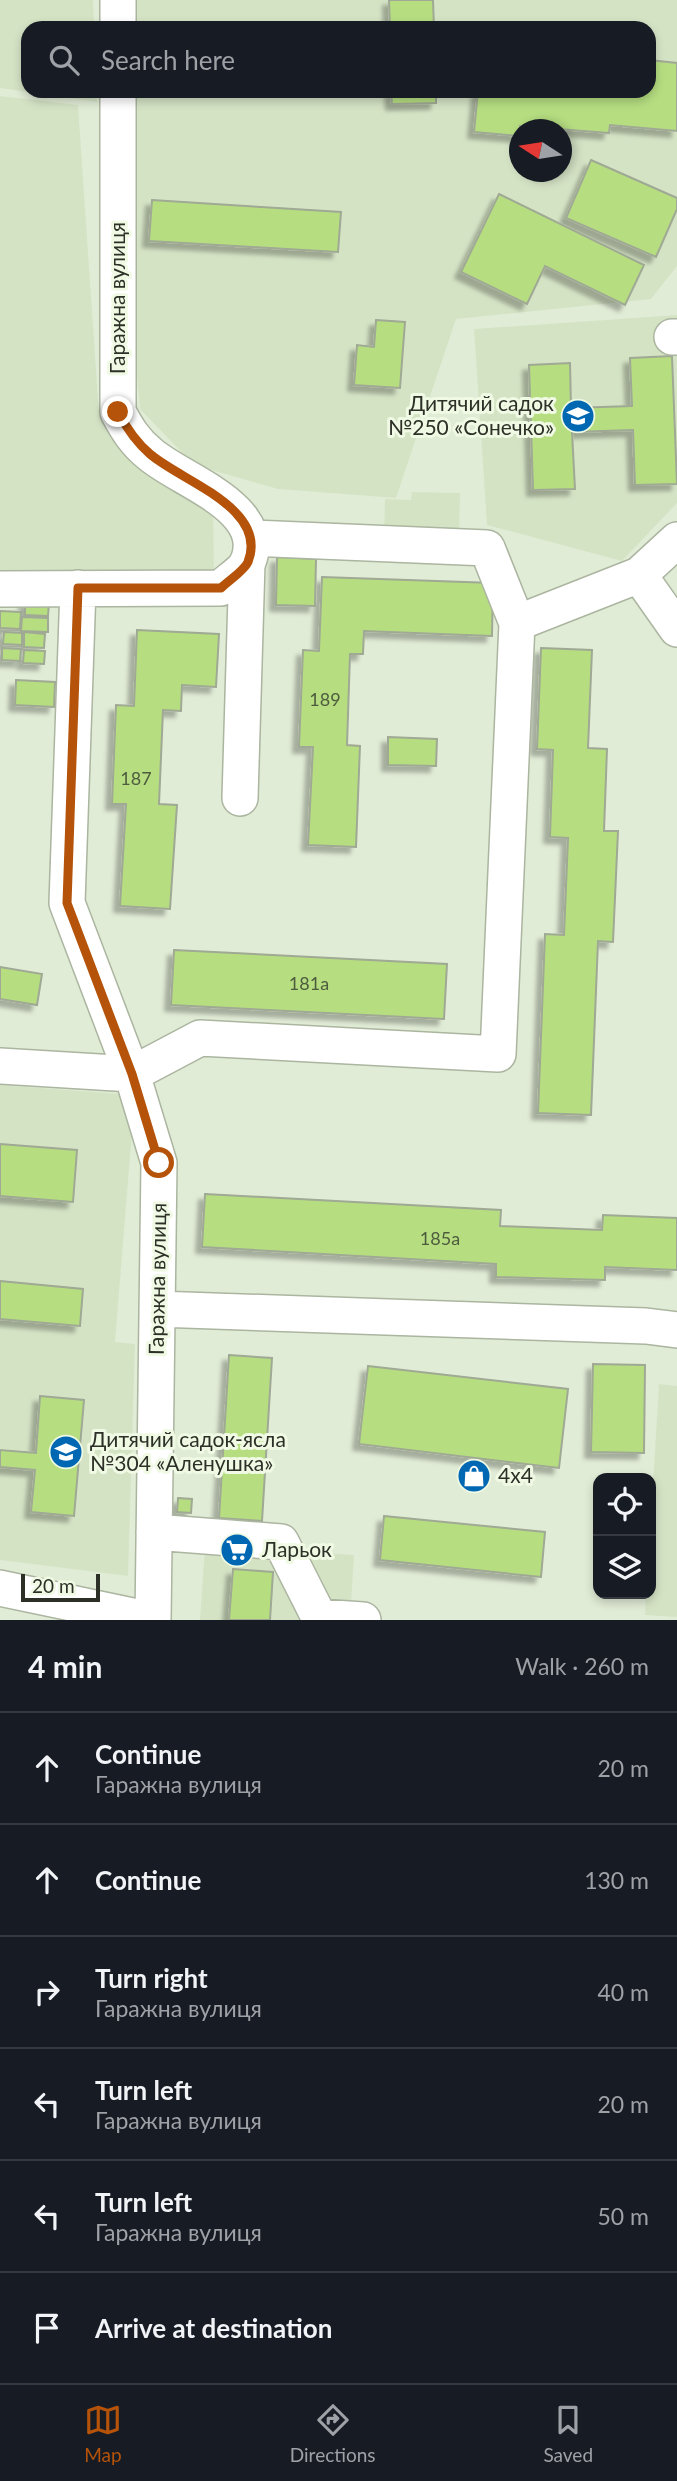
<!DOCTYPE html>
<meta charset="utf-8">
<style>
:root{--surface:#171b24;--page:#242831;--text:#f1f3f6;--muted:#9ea1a6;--line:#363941;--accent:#b45309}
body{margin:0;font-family:Lato,sans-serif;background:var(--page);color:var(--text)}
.controls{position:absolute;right:21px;bottom:21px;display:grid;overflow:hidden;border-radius:14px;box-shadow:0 4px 10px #0003}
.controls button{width:63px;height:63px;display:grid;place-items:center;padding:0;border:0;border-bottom:2px solid var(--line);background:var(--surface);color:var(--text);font:35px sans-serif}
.compass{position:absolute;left:509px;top:119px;width:63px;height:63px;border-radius:50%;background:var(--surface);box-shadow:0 4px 10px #0003;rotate:282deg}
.scale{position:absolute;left:21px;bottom:18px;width:79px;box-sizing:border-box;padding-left:7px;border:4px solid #2c3027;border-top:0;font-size:19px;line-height:24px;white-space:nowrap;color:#2c3027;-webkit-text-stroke:5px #eff9e3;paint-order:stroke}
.stop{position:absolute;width:21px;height:21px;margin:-16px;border:5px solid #b45309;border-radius:50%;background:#fff}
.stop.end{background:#b45309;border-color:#fff;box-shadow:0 2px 7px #0008}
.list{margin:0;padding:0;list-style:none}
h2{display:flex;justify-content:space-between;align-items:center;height:91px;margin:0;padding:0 28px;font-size:30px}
h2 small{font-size:23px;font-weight:400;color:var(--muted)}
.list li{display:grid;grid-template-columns:46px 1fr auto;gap:21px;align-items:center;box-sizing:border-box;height:112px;padding:0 28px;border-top:2px solid var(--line)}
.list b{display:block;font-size:26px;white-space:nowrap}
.list p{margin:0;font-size:23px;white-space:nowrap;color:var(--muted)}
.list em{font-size:23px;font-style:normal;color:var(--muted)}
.icon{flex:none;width:38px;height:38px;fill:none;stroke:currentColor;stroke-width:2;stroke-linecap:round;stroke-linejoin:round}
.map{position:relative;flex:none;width:677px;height:1620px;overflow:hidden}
.search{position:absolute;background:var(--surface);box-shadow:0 4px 10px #0003;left:21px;right:21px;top:21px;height:77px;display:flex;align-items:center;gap:18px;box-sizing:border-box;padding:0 24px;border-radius:21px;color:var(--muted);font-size:26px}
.sheet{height:763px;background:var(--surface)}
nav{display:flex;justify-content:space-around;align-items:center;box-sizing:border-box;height:98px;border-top:2px solid var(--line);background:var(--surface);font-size:19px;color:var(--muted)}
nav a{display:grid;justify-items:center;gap:4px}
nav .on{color:var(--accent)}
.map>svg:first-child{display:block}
</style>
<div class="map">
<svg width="677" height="1620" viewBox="0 0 677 1620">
<defs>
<filter id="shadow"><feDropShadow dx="-6" dy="6" stdDeviation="2" flood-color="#0004"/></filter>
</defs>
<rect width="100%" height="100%" fill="#e1ecd6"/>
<path fill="#d5e3c5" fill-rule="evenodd" d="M0 0H93L94 28H28V91H96L97 102 0 88Z
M132 0H677V266L651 299 456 319 396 498 278 489 194 465 140 409 128 279 131 91H649V28H132ZM520 130H562V172H520Z
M0 96 78 105 99 414 135 449 213 508 214 573 0 572Z
M677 315V503L622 561 487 525 474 329Z
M412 492 460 493 459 536 384 534 385 499 411 500Z
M0 1085 135 1095 115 1342 135 1344 128 1576 0 1560Z
M659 1384 677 1386V1617L645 1615 646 1594H651V1517Z
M205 1546 354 1555 350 1620H200Z"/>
<path fill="#b6de81" stroke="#9fa994" stroke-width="2" filter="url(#shadow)" d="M389 0H433L434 28H390Z
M649 60 677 63V131L610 125 609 133 520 126 519 136 474 132 478 91H649Z
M391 91H436V103L392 104Z
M591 160 677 198V209L656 257 566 218Z
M499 194 644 265 625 305 545 266 527 304 461 272Z
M152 200 341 212 338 252 149 241Z
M376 320 405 322 400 388 354 385 357 345 374 347Z
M672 356 677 484 635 485 633 430 572 432 575 489 533 490 529 365 570 363 571 408 632 406 630 358Z
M277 557 316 559 315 606 276 605Z
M322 577 493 583 492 636 364 631 363 654H350L347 745 360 746 356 847 308 845 313 747H299L303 650 319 651Z
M25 601 49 603 48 616 25 615Z
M0 611 21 612 20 629 0 628Z
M22 617 48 618V632L21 631Z
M137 630 219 634 216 687 182 685 181 711 163 710 159 804 177 805 170 909 120 906 126 804H112L116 705 134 706Z
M4 632 22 633V645L3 644Z
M24 632 45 634 44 648 24 647Z
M2 648 21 649 20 661 2 660Z
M541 648 592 650 588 748 607 749 604 831H618L613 942 598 941 591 1115 538 1113 545 934 564 935 568 838 550 837 553 750 537 749Z
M24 650 45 651 44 664 23 663Z
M16 680 55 682 54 707 15 705Z
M388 737 437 739 436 766 388 765Z
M174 950 447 964 444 1019 171 1005Z
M0 967 42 974 37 1005 0 999Z
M0 1144 77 1150 73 1202 0 1196Z
M205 1194 501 1210 500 1226 602 1230 603 1215 677 1218V1270L605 1267V1280L496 1277V1264L202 1247Z
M0 1281 83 1289 80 1326 0 1319Z
M229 1355 272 1358 262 1521 219 1518Z
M593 1364 645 1365 644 1453 591 1452Z
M368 1366 568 1389 559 1468 359 1444Z
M40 1396 84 1400 74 1516 31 1512 35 1470 0 1467V1450L36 1453Z
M178 1498 192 1499 191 1513 177 1512Z
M384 1516 545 1532 541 1577 380 1560Z
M233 1569 273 1572 270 1620H229Z"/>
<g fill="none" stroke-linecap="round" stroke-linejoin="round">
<defs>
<path id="minor" d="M118 0V28
M672 337H677
M639 575 677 629
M78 588 67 903 132 1074 159 1163 153 1620
M0 589 221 588C228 581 244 571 248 562 269 507 181 481 150 454 135 442 127 429 118 412V91
M517 623 639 575 677 540
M240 798 247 563
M0 1066 132 1074
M132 1074 200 1038 498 1054 517 623 487 548 251 538
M157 1309 646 1326 677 1330
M154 1532 281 1542 319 1617 363 1620
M0 1588 152 1620"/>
</defs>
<use href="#minor" stroke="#abb5a0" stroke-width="38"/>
<use href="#minor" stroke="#fff" stroke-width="35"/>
</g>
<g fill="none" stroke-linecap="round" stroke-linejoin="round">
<path stroke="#b45309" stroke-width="9" d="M118 412C127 429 136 442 150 454 181 481 269 508 248 562 244 571 228 581 221 588H78L67 903 132 1074 159 1163"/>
</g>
<defs>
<symbol id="school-disc" viewBox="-11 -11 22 22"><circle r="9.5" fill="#0067b3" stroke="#eff9e3"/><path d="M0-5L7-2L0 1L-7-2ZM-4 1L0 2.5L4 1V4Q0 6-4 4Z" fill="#fff"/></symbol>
<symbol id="shop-disc" viewBox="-11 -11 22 22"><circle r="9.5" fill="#0067b3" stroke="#eff9e3"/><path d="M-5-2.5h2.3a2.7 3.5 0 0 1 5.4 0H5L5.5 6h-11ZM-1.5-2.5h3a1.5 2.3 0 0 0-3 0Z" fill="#fff"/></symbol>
<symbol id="supermarket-disc" viewBox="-11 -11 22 22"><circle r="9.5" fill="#0067b3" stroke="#eff9e3"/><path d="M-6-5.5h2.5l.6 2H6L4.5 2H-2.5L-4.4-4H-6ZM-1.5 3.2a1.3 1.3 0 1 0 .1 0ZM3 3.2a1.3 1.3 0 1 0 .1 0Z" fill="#fff"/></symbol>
</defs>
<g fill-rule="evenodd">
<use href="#school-disc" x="559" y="397" width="38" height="38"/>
<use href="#school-disc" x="47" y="1433" width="38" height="38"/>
<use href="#shop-disc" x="455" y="1457" width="38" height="38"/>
<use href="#supermarket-disc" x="218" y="1531" width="38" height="38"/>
</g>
<g text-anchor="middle" stroke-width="6" stroke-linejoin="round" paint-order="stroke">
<g font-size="18" fill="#4e5c3e">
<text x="325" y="706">189</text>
<text x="136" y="785">187</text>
<text x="309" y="990">181а</text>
<text x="440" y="1245">185а</text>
</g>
<g font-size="21" fill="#2c3027" stroke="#eff9e3">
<text transform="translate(118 298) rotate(-90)" y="7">Гаражна вулиця</text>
<text transform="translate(158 1279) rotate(-89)" y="7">Гаражна вулиця</text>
</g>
<g font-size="21" fill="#2c3027" stroke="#eff9e3" text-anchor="start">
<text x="554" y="411" text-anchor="end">Дитячий садок<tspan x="554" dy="24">№250 «Сонечко»</tspan></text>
<text x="90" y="1447">Дитячий садок-ясла<tspan x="90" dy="24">№304 «Аленушка»</tspan></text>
<text x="498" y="1483">4x4</text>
<text x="262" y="1557">Ларьок</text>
</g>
</g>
</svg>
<div class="controls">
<button><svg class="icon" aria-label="locate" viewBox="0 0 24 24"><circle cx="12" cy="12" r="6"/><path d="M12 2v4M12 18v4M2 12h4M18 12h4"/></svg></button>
<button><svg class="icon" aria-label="layers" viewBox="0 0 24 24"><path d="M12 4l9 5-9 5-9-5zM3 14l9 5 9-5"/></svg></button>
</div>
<svg class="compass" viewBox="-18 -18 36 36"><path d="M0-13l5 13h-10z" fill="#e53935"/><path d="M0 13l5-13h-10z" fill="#9ea1a6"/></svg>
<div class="scale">20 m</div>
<div class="stop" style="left:159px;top:1163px"></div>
<div class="stop end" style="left:118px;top:412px"></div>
<div class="search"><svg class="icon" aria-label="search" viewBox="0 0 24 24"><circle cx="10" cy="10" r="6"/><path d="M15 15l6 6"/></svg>Search here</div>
</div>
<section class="sheet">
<h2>4 min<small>Walk · 260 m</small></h2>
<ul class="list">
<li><svg class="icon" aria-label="ahead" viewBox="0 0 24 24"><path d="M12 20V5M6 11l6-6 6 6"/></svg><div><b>Continue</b><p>Гаражна вулиця</p></div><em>20 m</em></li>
<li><svg class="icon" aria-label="ahead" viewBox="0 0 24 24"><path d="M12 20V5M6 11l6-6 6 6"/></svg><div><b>Continue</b></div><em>130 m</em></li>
<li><svg class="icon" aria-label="right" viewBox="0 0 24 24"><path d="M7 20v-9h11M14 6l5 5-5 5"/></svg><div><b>Turn right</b><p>Гаражна вулиця</p></div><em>40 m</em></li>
<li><svg class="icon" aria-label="left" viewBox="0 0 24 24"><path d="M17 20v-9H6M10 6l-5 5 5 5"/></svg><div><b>Turn left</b><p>Гаражна вулиця</p></div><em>20 m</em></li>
<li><svg class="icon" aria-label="left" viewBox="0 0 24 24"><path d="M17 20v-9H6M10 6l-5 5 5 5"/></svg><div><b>Turn left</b><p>Гаражна вулиця</p></div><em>50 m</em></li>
<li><svg class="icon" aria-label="arrive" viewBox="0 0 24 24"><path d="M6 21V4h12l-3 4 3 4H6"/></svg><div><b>Arrive at destination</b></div></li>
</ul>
</section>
<nav>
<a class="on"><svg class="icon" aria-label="map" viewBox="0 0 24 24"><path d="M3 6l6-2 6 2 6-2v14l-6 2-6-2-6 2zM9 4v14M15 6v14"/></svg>Map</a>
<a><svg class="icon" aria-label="directions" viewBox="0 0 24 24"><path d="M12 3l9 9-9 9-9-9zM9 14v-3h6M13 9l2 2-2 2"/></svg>Directions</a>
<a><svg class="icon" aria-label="saved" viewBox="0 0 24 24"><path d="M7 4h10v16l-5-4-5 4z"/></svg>Saved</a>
</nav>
